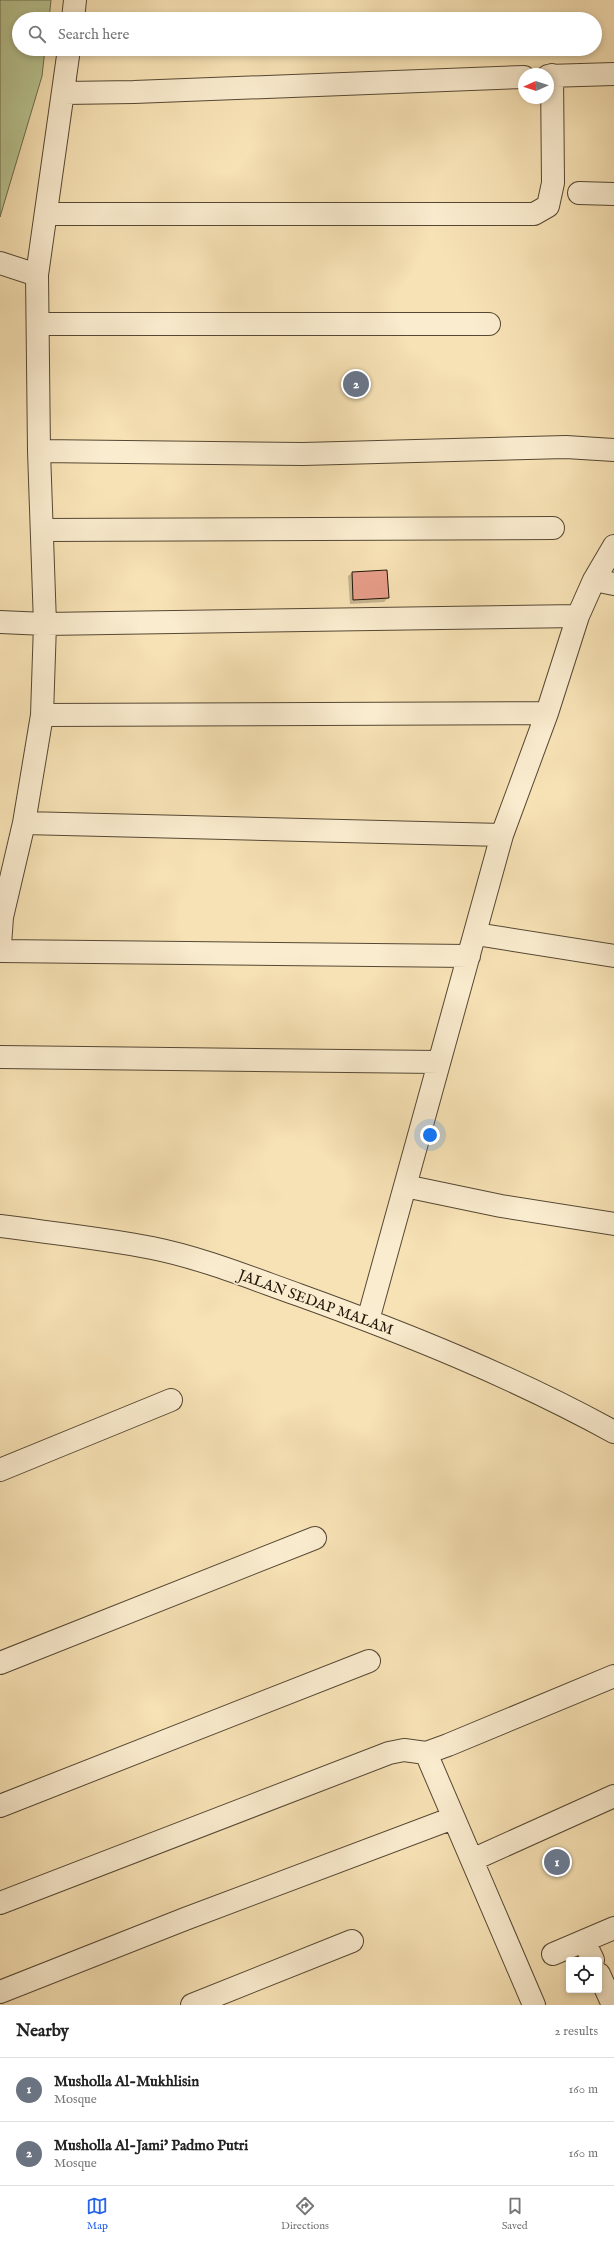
<!DOCTYPE html>
<style>
:root{--surface:#fff;--page:#f2f2f2;--text:#222;--muted:#767676;--line:#e0e0e0;--accent:#2563eb}
body{margin:0;font-family:"IM FELL English",serif;background:var(--page);color:var(--text)}
.controls{position:absolute;right:12px;bottom:12px;display:grid;overflow:hidden;border-radius:4px;box-shadow:0 2px 6px #0003}
.controls button{width:36px;height:36px;display:grid;place-items:center;padding:0;border:0;border-bottom:1px solid var(--line);background:var(--surface);color:var(--text);font:20px sans-serif}
.compass{position:absolute;left:518px;top:68px;width:36px;height:36px;border-radius:50%;background:var(--surface);box-shadow:0 2px 6px #0003;rotate:267deg}
.you{position:absolute;left:430px;top:1135px;width:14px;height:14px;margin:-10px;border:3px solid #fff;border-radius:50%;background:#1a73e8;box-shadow:0 0 0 6px #1a73e833}
.badge{display:grid;place-items:center;width:26px;height:26px;border-radius:50%;background:var(--accent);color:#fff;font-size:13px;font-weight:700}
.pin{position:absolute;translate:-50% -50%;border:2px solid #fff;box-shadow:0 1px 4px #0006}
.list{margin:0;padding:0;list-style:none}
h2{display:flex;justify-content:space-between;align-items:center;height:52px;margin:0;padding:0 16px;font-size:17px}
h2 small{font-size:13px;font-weight:400;color:var(--muted)}
.list li{display:grid;grid-template-columns:26px 1fr auto;gap:12px;align-items:center;box-sizing:border-box;height:64px;padding:0 16px;border-top:1px solid var(--line)}
.list b{display:block;font-size:15px;white-space:nowrap}
.list p{margin:0;font-size:13px;white-space:nowrap;color:var(--muted)}
.list em{font-size:13px;font-style:normal;color:var(--muted)}
.icon{flex:none;width:22px;height:22px;fill:none;stroke:currentColor;stroke-width:2;stroke-linecap:round;stroke-linejoin:round}
.map{position:relative;flex:none;width:614px;height:2005px;overflow:hidden}
.search{position:absolute;background:var(--surface);box-shadow:0 2px 6px #0003;left:12px;right:12px;top:12px;height:44px;display:flex;align-items:center;gap:10px;box-sizing:border-box;padding:0 14px;border-radius:22px;color:var(--muted);font-size:15px}
.sheet{height:180px;background:var(--surface)}
nav{display:flex;justify-content:space-around;align-items:center;box-sizing:border-box;height:56px;border-top:1px solid var(--line);background:var(--surface);font-size:11px;color:var(--muted)}
nav a{display:grid;justify-items:center;gap:2px}
nav .on{color:var(--accent)}
.map>svg:first-child{display:block}
</style>
<div class="map">
<svg width="614" height="2005" viewBox="0 0 614 2005">
<rect width="100%" height="100%" fill="#f7e2b5"/>
<filter id="stains"><feTurbulence type="fractalNoise" baseFrequency=".005" numOctaves="4"/><feColorMatrix values="0 0 0 0 .2 0 0 0 0 .09 0 0 0 0 .02 0 0 0 .5 -.17"/></filter>
<radialGradient id="worn" r=".72"><stop offset=".6" stop-color="#630" stop-opacity="0"/><stop offset="1" stop-color="#630" stop-opacity=".3"/></radialGradient>
<path fill="#b8c491" stroke="#6c6c4c" d="M0 0H51L49 19H19V49H45L42 76 0 217Z"/>
<path fill="#0003" d="M352 573 388 598 384 602 350 604 348 576Z"/>
<path fill="#e79d89" stroke="#211508" d="M387 570 389 598 353 600 352 572Z"/>
<g fill="none" stroke-linecap="round" stroke-linejoin="round">
<defs>
<path id="minor" d="M73 19 75 0
M548 76 614 74
M64 93 134 92 524 77
M579 193 614 194
M47 214H534L548 206 553 183 552 75
M0 263 37 275
M39 324H489
M39 451 303 454 566 447 614 450
M42 530 553 528
M594 580 614 584
M0 622 45 624 578 616
M42 715 547 713
M24 823 502 835
M476 934 614 956
M0 945 2 917 24 823 42 715 45 624 39 451 37 275 69 49
M0 951 469 956
M0 1057 439 1062
M405 1186 501 1206 614 1224
M0 1226C51 1233 102 1238 152 1248 202 1258 251 1278 299 1295 407 1334 514 1377 614 1432
M368 1320 502 835 547 713 578 616 594 580 614 546
M0 1470 171 1400
M0 1663 315 1538
M426 1753 448 1745 614 1676
M0 1806 369 1661
M472 1860 614 1796
M0 1903 389 1753 404 1750 426 1753 534 2005
M584 1941 593 1960
M553 1954 614 1928
M599 1974 613 2005
M0 1992 185 1919 453 1818
M192 2005 352 1941"/>
</defs>
<use href="#minor" stroke="#564833" stroke-width="24"/>
<use href="#minor" stroke="#faeccf" stroke-width="22"/>
</g>
<g text-anchor="middle" stroke-width="3.5" stroke-linejoin="round" paint-order="stroke">
<g font-size="15" fill="#211508" stroke="#faeccf">
<text transform="translate(316 1302) rotate(20)" y="5">JALAN SEDAP MALAM</text>
</g>
</g>
<rect width="100%" height="100%" filter="url(#stains)"/>
<rect width="100%" height="100%" fill="url(#worn)"/>
</svg>
<div class="controls">
<button><svg class="icon" aria-label="locate" viewBox="0 0 24 24"><circle cx="12" cy="12" r="6"/><path d="M12 2v4M12 18v4M2 12h4M18 12h4"/></svg></button>
</div>
<svg class="compass" viewBox="-18 -18 36 36"><path d="M0-13l5 13h-10z" fill="#e53935"/><path d="M0 13l5-13h-10z" fill="#767676"/></svg>
<div class="you"></div>
<div class="pin badge" style="left:557px;top:1862px;background:#6b7280">1</div>
<div class="pin badge" style="left:356px;top:384px;background:#6b7280">2</div>
<div class="search"><svg class="icon" aria-label="search" viewBox="0 0 24 24"><circle cx="10" cy="10" r="6"/><path d="M15 15l6 6"/></svg>Search here</div>
</div>
<section class="sheet">
<h2>Nearby<small>2 results</small></h2>
<ul class="list">
<li><span class="badge" style="background:#6b7280">1</span><div><b>Musholla Al-Mukhlisin</b><p>Mosque</p></div><em>160 m</em></li>
<li><span class="badge" style="background:#6b7280">2</span><div><b>Musholla Al-Jami' Padmo Putri</b><p>Mosque</p></div><em>160 m</em></li>
</ul>
</section>
<nav>
<a class="on"><svg class="icon" aria-label="map" viewBox="0 0 24 24"><path d="M3 6l6-2 6 2 6-2v14l-6 2-6-2-6 2zM9 4v14M15 6v14"/></svg>Map</a>
<a><svg class="icon" aria-label="directions" viewBox="0 0 24 24"><path d="M12 3l9 9-9 9-9-9zM9 14v-3h6M13 9l2 2-2 2"/></svg>Directions</a>
<a><svg class="icon" aria-label="saved" viewBox="0 0 24 24"><path d="M7 4h10v16l-5-4-5 4z"/></svg>Saved</a>
</nav>
